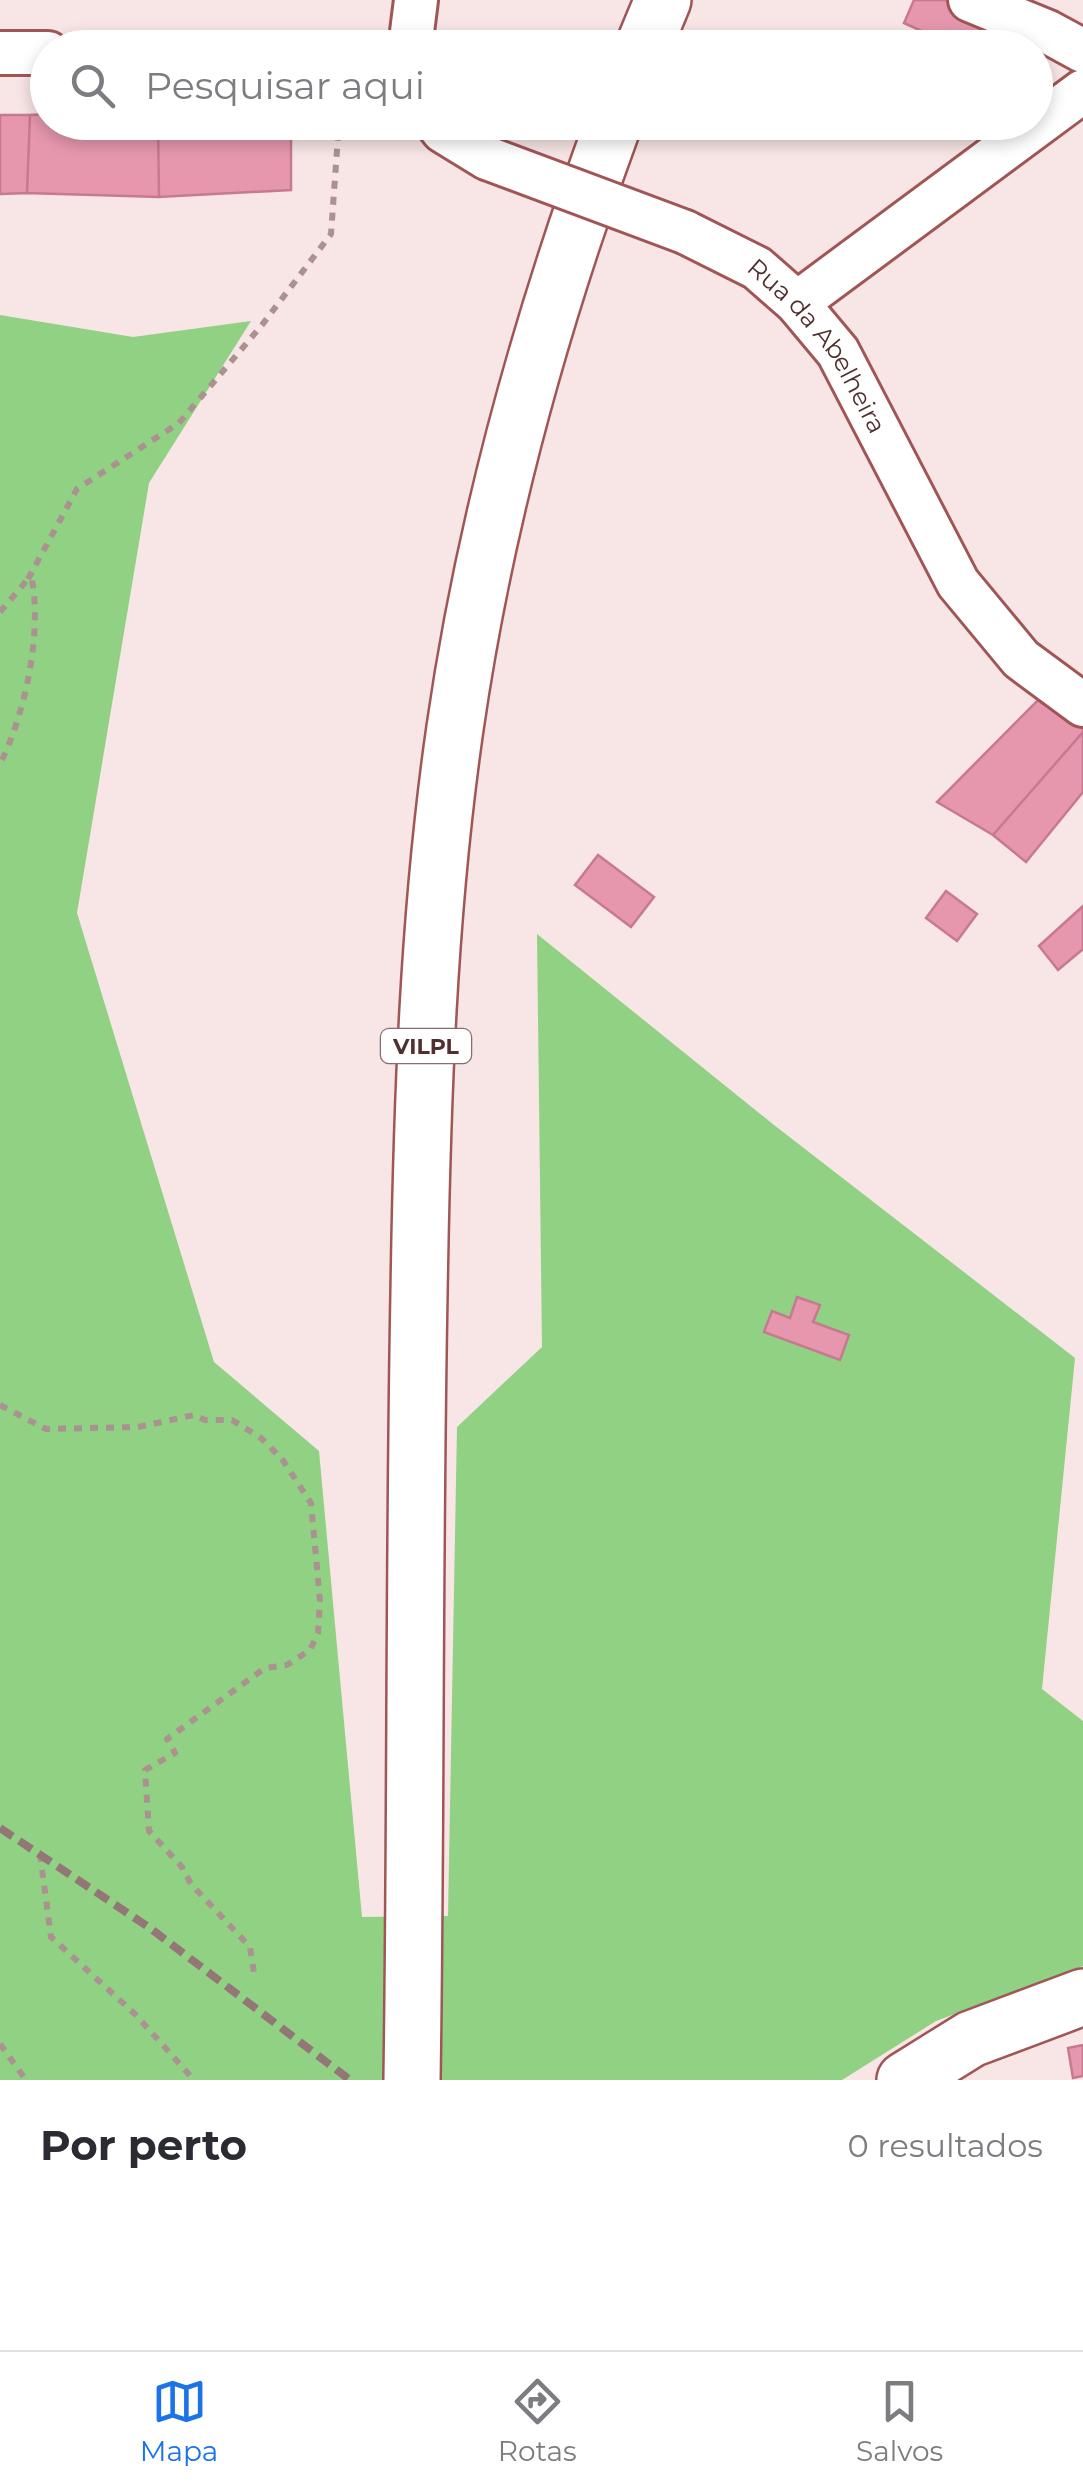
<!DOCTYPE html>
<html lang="pt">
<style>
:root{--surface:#fff;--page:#f7f7f7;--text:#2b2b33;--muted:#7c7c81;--line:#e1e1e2;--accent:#1a73e8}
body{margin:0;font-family:Montserrat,sans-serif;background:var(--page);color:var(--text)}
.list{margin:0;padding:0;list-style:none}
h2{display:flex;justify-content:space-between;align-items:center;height:130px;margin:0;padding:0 40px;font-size:42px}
h2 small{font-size:32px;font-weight:400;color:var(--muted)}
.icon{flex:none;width:55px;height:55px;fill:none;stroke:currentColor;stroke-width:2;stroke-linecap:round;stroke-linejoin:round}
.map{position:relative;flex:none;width:1083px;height:2080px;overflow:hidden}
.search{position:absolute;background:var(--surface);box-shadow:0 5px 15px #0003;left:30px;right:30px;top:30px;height:110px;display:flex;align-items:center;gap:25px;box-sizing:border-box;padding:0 35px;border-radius:55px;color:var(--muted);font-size:38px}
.sheet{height:270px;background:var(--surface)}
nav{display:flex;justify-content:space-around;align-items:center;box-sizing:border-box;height:140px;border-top:2px solid var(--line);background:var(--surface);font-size:28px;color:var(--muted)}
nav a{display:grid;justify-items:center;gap:5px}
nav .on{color:var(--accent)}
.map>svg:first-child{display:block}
</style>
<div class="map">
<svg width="1083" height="2080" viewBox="0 0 1083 2080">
<rect width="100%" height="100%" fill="#f8e5e5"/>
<path fill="#90d184" d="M0 315 133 337 251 321 149 483 77 913 214 1362 319 1451 362 1917 448 1916 457 1427 542 1347 537 934 774 1125 1075 1358 1042 1689 1083 1721V1966L936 2021 842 2080H0Z"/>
<path fill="#e697ae" stroke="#c67990" stroke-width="2.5" d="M914 0H945L1006 27 997 48H959L904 23Z
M48 114V122H158L159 197 27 193 30 115Z
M0 115H30L27 193 0 194Z
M158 122H291V190L159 197Z
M1038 700 1083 729V732L993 835 937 802Z
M1083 732V792L1026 862 993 835Z
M598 855 654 897 631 927 575 885Z
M946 891 977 914 957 941 926 918Z
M1083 906V949L1058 970 1039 946Z
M797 1297 820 1305 813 1322 849 1335 840 1360 764 1332 772 1311 790 1318Z
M1083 2045V2076L1073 2078 1068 2048Z"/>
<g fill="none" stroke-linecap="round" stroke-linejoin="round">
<defs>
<g id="minor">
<path d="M970 0 1048 32 1083 51"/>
<path d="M410 48 416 0"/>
<path d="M0 53H48"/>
<path d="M436 122 443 131 487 158"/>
<path id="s1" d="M685 232 757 268 797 303 838 352 958 583 1021 659 1083 705"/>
<path d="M797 303 1083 91"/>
</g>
<path id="secondary" d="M905 2080 971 2039 1083 1997"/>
<path id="trunk" d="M643 48 663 0
M412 2080C416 1818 414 1556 419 1294 422 1105 428 915 455 728 485 520 541 319 614 122"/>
</defs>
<use href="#minor" stroke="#a15656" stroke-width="48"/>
<use href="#secondary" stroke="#a15656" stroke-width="60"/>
<use href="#trunk" stroke="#a15656" stroke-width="60"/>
<path stroke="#ab9291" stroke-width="6" stroke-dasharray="8 8" stroke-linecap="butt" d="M28 579 77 489 179 423 262 325 331 234 339 122
M0 612 28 579 32 580C42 635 25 714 0 764
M0 1405 46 1429 138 1427 194 1415 205 1420H232L261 1438 282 1459 311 1503 320 1601 318 1633 310 1650 287 1665 265 1668 167 1739 175 1753 145 1770 149 1831 182 1867 191 1884 250 1947 254 1973
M40 1854 51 1937 135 2014 194 2080
M0 2044 26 2080"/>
<use href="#minor" stroke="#fff" stroke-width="42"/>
<use href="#secondary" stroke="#fff" stroke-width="55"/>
<use href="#trunk" stroke="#fff" stroke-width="55"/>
<path stroke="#937777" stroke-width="8" stroke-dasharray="15 8" stroke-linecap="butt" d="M0 1828 150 1928 350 2080"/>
<defs>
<path id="minor-bridge" d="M487 158 685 232"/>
</defs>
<use href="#minor-bridge" stroke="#a15656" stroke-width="48" stroke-linecap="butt"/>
<use href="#minor-bridge" stroke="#fff" stroke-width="42"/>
</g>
<g text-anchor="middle" stroke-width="8" stroke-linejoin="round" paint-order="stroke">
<rect fill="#fff" stroke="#846d6d" stroke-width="2.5" x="381" y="1029" width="90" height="34" rx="8"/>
<g font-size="22" font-weight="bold" fill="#502f2e">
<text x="426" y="1054">VILPL</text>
</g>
<g font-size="25" fill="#502f2e" stroke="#fff">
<text dy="9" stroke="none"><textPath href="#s1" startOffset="180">Rua da Abelheira</textPath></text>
</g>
</g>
</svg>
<div class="search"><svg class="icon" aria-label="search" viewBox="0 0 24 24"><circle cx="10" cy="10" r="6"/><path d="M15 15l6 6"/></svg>Pesquisar aqui</div>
</div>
<section class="sheet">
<h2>Por perto<small>0 resultados</small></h2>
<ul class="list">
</ul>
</section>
<nav>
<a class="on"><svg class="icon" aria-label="map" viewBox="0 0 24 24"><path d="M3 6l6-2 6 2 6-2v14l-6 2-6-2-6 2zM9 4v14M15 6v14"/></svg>Mapa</a>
<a><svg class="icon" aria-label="directions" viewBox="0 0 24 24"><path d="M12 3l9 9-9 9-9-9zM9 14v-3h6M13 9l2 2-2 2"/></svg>Rotas</a>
<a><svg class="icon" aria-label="saved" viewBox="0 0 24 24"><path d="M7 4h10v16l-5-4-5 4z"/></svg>Salvos</a>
</nav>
